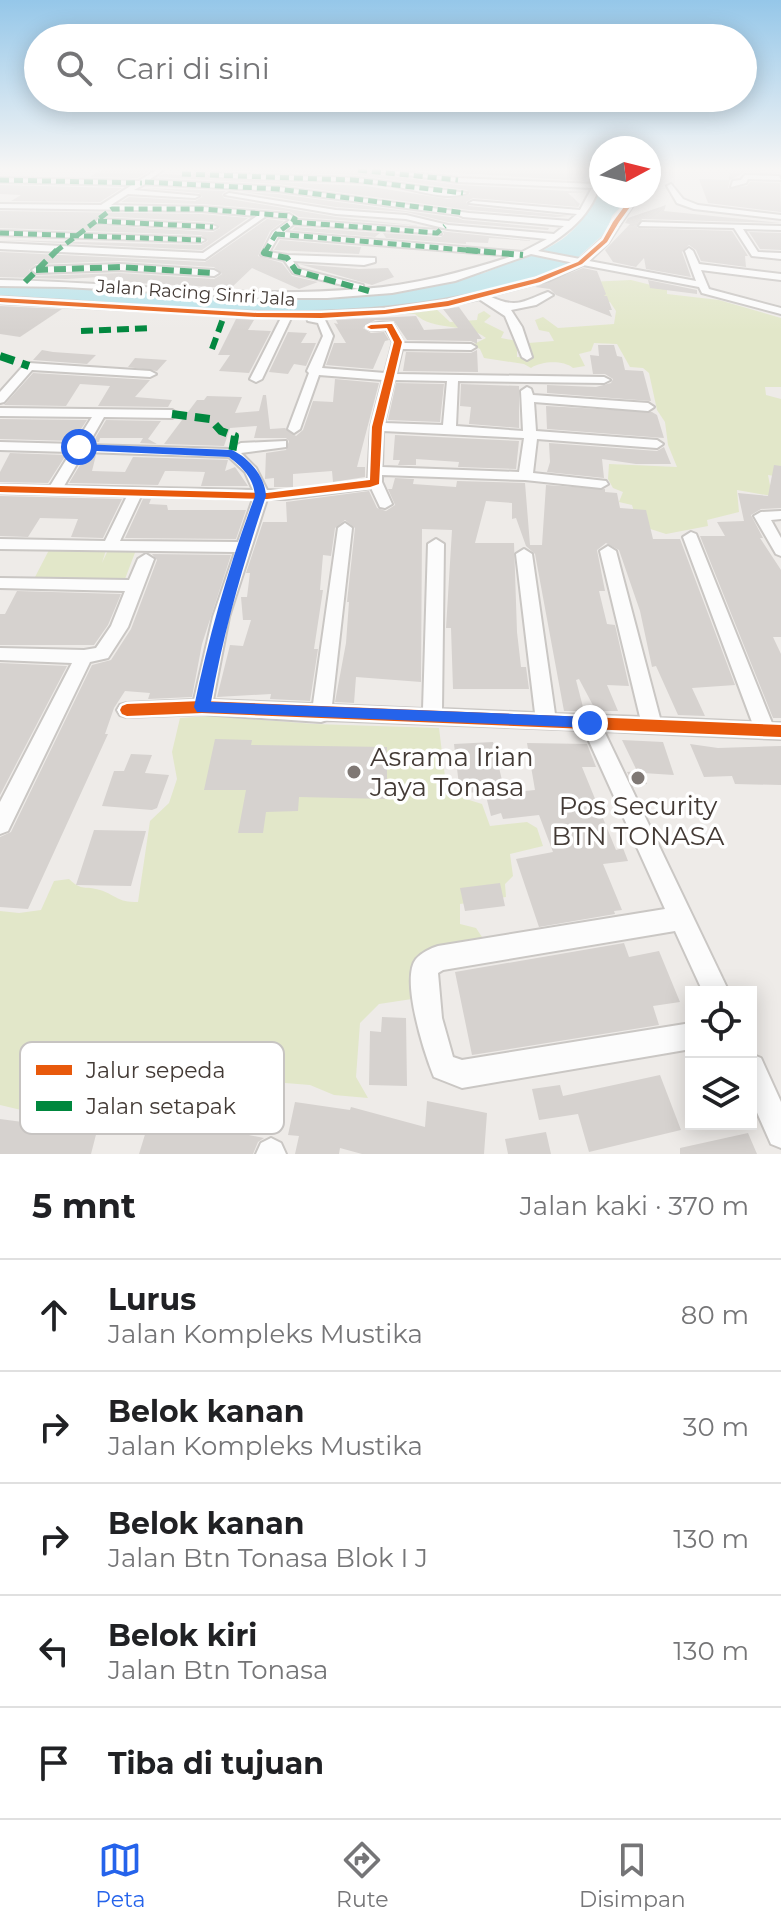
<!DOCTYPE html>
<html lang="id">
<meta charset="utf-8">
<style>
:root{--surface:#fff;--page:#f2f2f2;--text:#202124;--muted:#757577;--line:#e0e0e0;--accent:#2563eb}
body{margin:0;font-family:Montserrat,sans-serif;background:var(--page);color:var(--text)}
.controls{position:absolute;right:24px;bottom:24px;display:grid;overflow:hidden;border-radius:0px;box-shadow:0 4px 20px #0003}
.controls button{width:72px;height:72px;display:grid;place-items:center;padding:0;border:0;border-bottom:2px solid var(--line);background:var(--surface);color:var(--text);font:40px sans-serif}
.compass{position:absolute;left:589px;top:136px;width:72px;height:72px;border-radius:50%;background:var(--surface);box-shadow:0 4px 20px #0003;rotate:83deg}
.stop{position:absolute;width:24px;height:24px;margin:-18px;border:6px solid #2563eb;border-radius:50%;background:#fff}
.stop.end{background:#2563eb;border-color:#fff;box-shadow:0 2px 8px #0008}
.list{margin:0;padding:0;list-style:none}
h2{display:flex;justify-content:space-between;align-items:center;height:104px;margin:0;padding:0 32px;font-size:34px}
h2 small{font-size:26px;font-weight:400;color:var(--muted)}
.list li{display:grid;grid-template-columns:52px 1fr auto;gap:24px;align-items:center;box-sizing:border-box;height:112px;padding:0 32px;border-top:2px solid var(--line)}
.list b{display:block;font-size:30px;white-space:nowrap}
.list p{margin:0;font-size:26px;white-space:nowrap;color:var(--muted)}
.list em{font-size:26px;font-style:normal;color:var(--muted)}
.icon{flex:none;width:44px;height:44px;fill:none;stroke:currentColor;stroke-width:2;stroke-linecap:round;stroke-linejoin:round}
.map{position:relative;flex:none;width:781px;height:1154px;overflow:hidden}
.search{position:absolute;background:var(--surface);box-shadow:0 4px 20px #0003;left:24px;right:24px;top:24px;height:88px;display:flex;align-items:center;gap:20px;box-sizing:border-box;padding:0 28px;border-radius:44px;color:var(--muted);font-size:30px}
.sheet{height:664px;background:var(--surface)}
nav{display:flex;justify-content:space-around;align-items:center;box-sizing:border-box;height:112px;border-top:2px solid var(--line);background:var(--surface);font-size:22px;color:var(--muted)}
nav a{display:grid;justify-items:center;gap:4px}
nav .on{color:var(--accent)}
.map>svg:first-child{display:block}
</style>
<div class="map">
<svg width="781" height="1154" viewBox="0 0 781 1154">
<rect width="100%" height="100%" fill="#eeebe8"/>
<path fill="#e2e7c9" d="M631 280 667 289V294L719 300 781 318V387H765L766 395 781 399V477L768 475 772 496 737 490 739 512 707 520 708 526 666 534 638 525 632 505 619 502 623 492 613 488 608 479 609 464 677 467 668 445 665 422 657 410 649 373 643 368 630 367 617 344 594 343 591 351 579 354 585 366 573 368C563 360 542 361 531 368L524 364 484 358 480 349 472 345 486 338C466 322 433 332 415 314H405L403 310 433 306 450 322 477 320 478 314 484 311 491 316 484 322 504 332 501 338 517 341V357L532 358 528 343 554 341 549 332 539 330 535 320 543 317 558 328 614 324 616 311 610 302 587 301 589 282Z
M49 550H106L102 563 108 550H136L125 579H34Z
M211 716 314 724 439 728 447 793 482 804 490 826 527 822 537 828 543 846 510 854 513 876 505 884 506 897 460 904V924L476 928 482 937 477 946 413 971 412 999 379 1004 360 1023 356 1077 368 1098 334 1095 310 1085 157 1073 118 1065 86 1074 51 1069 39 1094 53 1107 34 1113 0 1105V911L19 913 41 910 54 881 69 879C83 892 84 885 100 890 118 896 116 902 138 902L150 821 169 803 177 779 172 752 180 718Z"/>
<path fill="#bae3ea" d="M601 180V196H622L618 201 623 204 612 216 607 231 575 260 539 252C573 238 591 214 601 180Z
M532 254 569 263C471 313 314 320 206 313 137 309 69 298 0 299V285L125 288 245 297 397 291 484 273Z"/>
<path fill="#d6d2cf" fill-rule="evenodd" d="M130 170H151L138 178 90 177 99 171Z
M196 170H375L377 174 458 185 586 192 568 193 580 204 578 207 473 198 466 202 469 206 570 216 555 217 469 210 278 184 158 177 163 174 192 175ZM212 170 357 175 467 190 470 194 448 199 366 186 210 179 208 174Z
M410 170H588L586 181Z
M730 170 770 171 745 172 730 180 728 188 747 186 750 182 780 183 781 212 708 203 699 179 729 180Z
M0 185 122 188 100 202 11 201 21 195 0 194Z
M144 188 226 191 222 194 224 198 336 217 422 226 299 217 289 211 202 204 121 202 129 197 195 201 202 197 199 193Z
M243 192 278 194 458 218 463 220 549 228 548 230 448 222 406 212 336 207Z
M666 205 664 211 781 223 642 219 637 228 732 231 748 256H745L746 267 701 261 696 250 689 245 682 252 691 277 646 269 644 258 636 267 613 262 605 250 630 224 625 223 628 218Z
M0 211 202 214 248 218 202 250 0 240 201 245 208 241 201 235 0 228ZM98 216 213 222 220 228 213 232 93 225Z
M267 219 284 221 270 231 258 256 282 263 292 276 318 282 299 289 252 268 231 288 99 281 100 277 66 279 0 277V252L205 262ZM120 261 214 267 222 274 214 279 120 273 36 276 29 270 36 264Z
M295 227 380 233 375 237 292 230Z
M442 231 448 232 536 241 489 238 488 243 466 242V244L386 238 383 233 441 237 444 234Z
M749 232 781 233V250L760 249Z
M280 240 361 247 359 254 274 250Z
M299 264 359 269 388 268 394 277 372 285Z
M583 268 597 271 606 294 604 296H607L612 310H609L612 317 556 295 550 289 535 287Z
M648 280 697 290V294L650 288Z
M0 306 62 309 20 337 0 334Z
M459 307 482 339H477V344L471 341 407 340 394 321 375 320 363 328 371 333 384 332 389 340 385 341 373 369 326 365 334 343H346L334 323 338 324 336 320 416 316 424 330 458 328 443 309Z
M236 319 254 320 248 330 271 331 249 373 219 371 230 355H218Z
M288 332 307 333 301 343H316L306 366 294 364 288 374 269 372Z
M598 345H614L617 356 622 357 625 370 643 371 651 401 547 393V385L596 387 611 383 613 379 605 374H593L590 355 599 356Z
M42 350 53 352 96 355 87 364 33 360Z
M477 350 478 372 403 371 406 352 471 353Z
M135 358 167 360 157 371 128 367Z
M33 373 150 380 135 397 172 400 168 407 98 406 110 386 80 384 66 406 4 405Z
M335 379 379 383 357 467H365V477L333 482 332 471 293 474V487H274V478L265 479 266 453 286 450 289 441 286 438H254L257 426 230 428 224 446 164 444 197 400H204L207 396 242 397 235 413 259 411 263 395H266L270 429 285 428 296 436 303 430 313 401 333 402Z
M396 383 444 384 440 422 388 420Z
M461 384 519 386V428L469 424 471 407 460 406Z
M546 406 652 412 657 415 664 438 547 429Z
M0 419 87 420 73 441 0 439Z
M106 420 161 421 148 439 157 444 140 443 143 438H100L99 442H93Z
M395 435 519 441 516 469 458 467 459 462 416 459V465H398L400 460H393Z
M549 443 657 451 664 447 671 464H636L602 459 604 478 547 472 550 462Z
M10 453 66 455 48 483 0 482V472Z
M86 455H96L92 471 125 472 133 457 228 460 225 471 235 467 248 486H201L205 472 174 471H165L158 485 69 483Z
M774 465 781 466V508L761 509 751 515 763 538H760L781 570V637H773L781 654V718H773L700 536H725L717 522 744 521 738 493 768 496Z
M395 478 414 479 413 484 456 487 457 481 525 483 530 545H542L546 485 605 489V492L617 493 620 508 646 510 653 539H680L735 685 692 688 705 716 678 715 656 666 652 667 640 611 619 550 606 543 597 550 605 591H599L607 624 615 625 629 686 607 685 618 711H596L579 679 576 680 584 711H564L535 554 526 546 516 518 512 519V503L486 501 475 543H514L517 632 521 667H526L529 689H453L451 628H446L452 530 422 529 421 682 356 677 354 703 335 702 346 643 349 602H347L355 528 345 520 335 528 331 556 323 555 320 590H323L314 649H318L310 701 270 699 271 694 217 697 230 645 243 646 251 620H243L241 597H247L250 573H246L263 522H287L286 502 369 491 377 508 386 511 395 505 388 489H392Z
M0 496 122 499 103 538 71 537 78 519 40 518 28 537 0 536Z
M143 499H151L149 504 167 505 168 510H246L236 539 125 538Z
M152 554 231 555 202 644 192 697 148 699 150 693 125 691 114 708 105 734H108L28 909 0 907V837L11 832 92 665 111 660 131 629 157 560Z
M17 591 121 594 108 625 94 645H0V614H5Z
M0 663 67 666 0 795Z
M215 739 252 740 251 745 387 747V799L299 797 298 811 266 812 263 833H238L246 790H204Z
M622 740 663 742 674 775 643 773 647 784 634 785 627 772 637 771Z
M493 742 505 793 535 790 527 743 587 744 596 767H582L616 850 623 848 628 861 603 864 622 910 614 911 615 914 539 927 516 859 553 852 539 815 503 819 501 813 491 816 485 792 460 793 454 744Z
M690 744 718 748 781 746V785L735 784 732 776 704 777Z
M131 754 152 755 145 773 169 775 157 808 152 810 102 806 114 771H124Z
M94 830 146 831 131 886 76 885Z
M500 883 505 906 465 911 460 888Z
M624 943 629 957 659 951 680 1002 653 1006 659 1025 472 1055 455 972Z
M382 1017 406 1018 407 1086 369 1085 370 1031 381 1032Z
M660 1075 681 1130 589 1152 578 1114 539 1120 532 1089 560 1085 563 1096Z
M74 1085 108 1088 91 1154H0V1119L30 1123 28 1129 57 1135Z
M158 1092 205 1099 206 1092 241 1095 234 1132 264 1138 258 1142 253 1154H139Z
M427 1101 487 1113 484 1154H362L340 1148 339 1154H295L299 1136 288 1135 295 1102 350 1110 351 1107 425 1127Z
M546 1132 551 1154H508L505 1139Z
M748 1133 757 1154H680V1148Z"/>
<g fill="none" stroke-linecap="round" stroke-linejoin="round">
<defs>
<path id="minor" d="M156 170H163L149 180 278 187 469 213 569 221 577 214 469 203 473 201 580 210 592 188 458 182 377 171 386 170 458 178 594 184 598 170H601C601 208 569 234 538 251L580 259 602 239 631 196H639L608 243 589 261 696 281 685 251 689 248 693 251 699 264 781 274V280L701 270 709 289 781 308V314L702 293 699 287 583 265 550 280 489 296C517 309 521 302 548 292L553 295 536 305 511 310 522 327 532 357 527 360 522 357 505 316 479 299C428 311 376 316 324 318L333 336 322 368 385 373 393 342 386 329 371 330 366 327C372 322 385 322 393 324L403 343 471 344 476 347 471 350 402 349 396 374 604 377 610 380 604 383 458 381 456 426 523 431 521 391 527 387 531 389 533 395 648 403 654 407 648 411 534 402 536 431 657 440 663 444 657 448 537 439 533 473 606 481 608 484 601 488 525 480 382 475V482L392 504 385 508 380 507 371 488 285 499H267L229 617 213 700 313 704 338 528 345 523 352 528 332 705 423 709 428 544 436 539 444 544 442 709 535 713 516 554 524 549 532 554 555 714 640 717 600 551 608 546 616 551 660 718 752 722 683 537 691 532 696 534 772 723H781V739L604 731 729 992H703L675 931 443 970 438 973 442 1018 453 1057 462 1060 691 1023V1049L462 1088 434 1077C425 1055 400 979 416 959 421 953 431 948 438 946L665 909 584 730 327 720 321 722 202 714 127 717 120 715 117 710 120 705 127 703 194 700 213 617 235 552 0 549V539L105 541 127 496 0 493V485L50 486 71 452 0 450V442L75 444 92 417 0 416V408L172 410 178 414 172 418 104 417 88 445 229 449 241 443 286 441V447L241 453 256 468 267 490 287 491 368 480 371 427 383 380 319 375 300 429 294 433 288 429 309 373 307 371 323 336 318 323 308 321 307 318H291L262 379 256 382 250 379 281 318 0 303V297C162 305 327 330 487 291 516 284 546 277 574 263L531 254 455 281 392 293 327 298H262L65 287 0 286V280C119 282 239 299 359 289L293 273 284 260 261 255 273 232 290 220 287 218 266 216 205 259 0 249V243L203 253 257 216 202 211 0 208V204L101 205 132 185 0 182V178L139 181ZM145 184 278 191 459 215 463 217 564 226 554 234 448 225 406 215 336 210 229 193 225 195 336 214 406 219 448 229 547 239 522 252 284 232 294 224 441 234 438 230 298 220 289 214 202 207 111 205 128 194 195 198 199 196 134 190ZM278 237 513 256C463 272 415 285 363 289V285L299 269 293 261 364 265 375 262V258L287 255 269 252ZM394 380 447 381 443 425 384 423ZM383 431 524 438 519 472 382 467ZM84 452 229 457 245 472 253 490 64 486ZM141 496 253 499 238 542 120 541Z
M212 173 357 178 467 193C445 202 411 188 388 185 329 177 269 183 210 176Z
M745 175 779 176 781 180 748 179 746 183 731 187 733 181 741 180Z
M671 184 683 199 698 205 781 215V219L694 209 677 203 667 186Z
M98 219 213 225 217 227 213 229 95 223Z
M642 222 781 226V230L743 229 758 252 781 253V259L752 256 734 228 639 226Z
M0 231 201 238 205 240 201 242 0 235Z
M120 264 214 270 219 273 214 276 120 270 36 273 32 270 36 267Z
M29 363 150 371 156 374 150 377 32 370 4 402 0 403V392L25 364Z
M781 511V519L771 520 781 538V556L776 554 754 516 761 512Z
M146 554 154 559 128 627 108 658 90 662 8 831 0 834V802L72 663 0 660V648L84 650 96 648 111 626 125 591 0 588V578L129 580 138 559Z
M751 1054 761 1058 781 1102V1148L771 1144 751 1099Z
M271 1138 281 1143 286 1154H256L261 1143Z"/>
</defs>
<use href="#minor" stroke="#cac7c4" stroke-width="4"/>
<use href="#minor" fill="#fcfcfc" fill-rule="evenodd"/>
<path stroke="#00873e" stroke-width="5" stroke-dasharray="9 5" stroke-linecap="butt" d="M358 170 458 180
M593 170H601
M182 174 354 180 463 193
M0 180 142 183
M145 182 278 189 465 213
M98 221 213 227
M0 233 201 240
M276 234 489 252
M55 252 112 209H202L289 216 295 219 292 222
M265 252 276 234 292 222 437 233 445 226"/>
<path stroke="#00873e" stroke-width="6" stroke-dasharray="12 6" stroke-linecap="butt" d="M266 250 264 253 287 258 296 271 369 291
M466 250 523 255
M36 270 120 267 214 273
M25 282 57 250
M81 331 152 328
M212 349 224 316"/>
<path stroke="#00873e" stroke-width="8" stroke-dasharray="15 8" stroke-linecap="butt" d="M0 356 29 366
M172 414 210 419 221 431 235 436 232 453"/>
<defs>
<path id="cycleway" d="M632 196H638L619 222 607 242 582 264 540 282 448 306 385 314 321 318 257 317 0 302V298L257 313H321L385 310 448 301 535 279 578 262 603 240 613 222Z
M389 324H392L402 342 382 427 379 484 370 487 267 499 0 492V486L267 493 370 480 372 427 394 342 387 328 371 329 367 327 371 325Z
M202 701 781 725V737L202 713 127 716 122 714 120 710 122 706 127 704Z"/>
</defs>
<use href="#cycleway" stroke="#fff" stroke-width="5"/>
<use href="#cycleway" fill="#e8590c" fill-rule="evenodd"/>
</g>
<linearGradient id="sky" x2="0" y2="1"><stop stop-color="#95c7e9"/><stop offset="0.51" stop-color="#f7f6f5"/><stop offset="1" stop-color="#f7f6f5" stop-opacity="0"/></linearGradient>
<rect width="781" height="331" fill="url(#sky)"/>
<path fill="#2563eb" d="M79 444 232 450C249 458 265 476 266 496 243 564 224 631 211 702L590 717 598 723 595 728 197 712 194 707C209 635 229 565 255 496 254 478 242 467 229 457L75 450 73 447Z"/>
<g fill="#7f7874" stroke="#fff" stroke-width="3">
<circle cx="354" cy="772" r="8"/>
<circle cx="638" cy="778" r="8"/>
</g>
<g text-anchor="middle" stroke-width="7" stroke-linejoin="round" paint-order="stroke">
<g font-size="18" fill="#433a35" stroke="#fff">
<text transform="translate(196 293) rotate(4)" y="6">Jalan Racing Sinri Jala</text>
</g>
<g font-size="26" fill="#433a35" stroke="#fff" text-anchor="start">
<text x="370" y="766">Asrama Irian<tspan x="370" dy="30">Jaya Tonasa</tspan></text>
<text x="638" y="815" text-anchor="middle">Pos Security<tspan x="638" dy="30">BTN TONASA</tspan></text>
</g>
</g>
<rect x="20" y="1042" width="264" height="92" rx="12" fill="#fff" stroke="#c7c4c2" stroke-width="2"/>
<rect x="36" y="1065" width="36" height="10" fill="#e8590c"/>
<rect x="36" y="1101" width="36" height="10" fill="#00873e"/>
<g font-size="22" fill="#433a35">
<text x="86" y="1078">Jalur sepeda</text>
<text x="86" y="1114">Jalan setapak</text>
</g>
</svg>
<div class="controls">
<button><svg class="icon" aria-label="locate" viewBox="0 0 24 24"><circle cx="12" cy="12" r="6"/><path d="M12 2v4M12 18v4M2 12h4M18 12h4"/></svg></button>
<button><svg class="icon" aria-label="layers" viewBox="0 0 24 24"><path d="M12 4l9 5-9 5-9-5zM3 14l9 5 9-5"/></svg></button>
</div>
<svg class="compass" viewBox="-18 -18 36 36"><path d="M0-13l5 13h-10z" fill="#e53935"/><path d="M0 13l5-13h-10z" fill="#757577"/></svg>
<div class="stop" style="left:79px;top:447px"></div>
<div class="stop end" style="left:590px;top:723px"></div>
<div class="search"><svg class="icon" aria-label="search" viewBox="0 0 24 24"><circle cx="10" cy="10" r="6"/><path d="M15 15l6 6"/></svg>Cari di sini</div>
</div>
<section class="sheet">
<h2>5 mnt<small>Jalan kaki · 370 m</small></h2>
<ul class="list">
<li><svg class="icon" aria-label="ahead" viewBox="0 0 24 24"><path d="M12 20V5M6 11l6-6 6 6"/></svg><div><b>Lurus</b><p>Jalan Kompleks Mustika</p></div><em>80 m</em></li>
<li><svg class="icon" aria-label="right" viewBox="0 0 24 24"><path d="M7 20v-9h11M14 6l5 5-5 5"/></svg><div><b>Belok kanan</b><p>Jalan Kompleks Mustika</p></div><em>30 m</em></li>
<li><svg class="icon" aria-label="right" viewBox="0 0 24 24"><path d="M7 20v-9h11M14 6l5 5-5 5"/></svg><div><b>Belok kanan</b><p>Jalan Btn Tonasa Blok I J</p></div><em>130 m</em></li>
<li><svg class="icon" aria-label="left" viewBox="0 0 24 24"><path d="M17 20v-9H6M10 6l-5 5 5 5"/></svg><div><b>Belok kiri</b><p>Jalan Btn Tonasa</p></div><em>130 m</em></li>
<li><svg class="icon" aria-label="arrive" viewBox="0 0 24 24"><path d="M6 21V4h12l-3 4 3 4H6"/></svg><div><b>Tiba di tujuan</b></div></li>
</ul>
</section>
<nav>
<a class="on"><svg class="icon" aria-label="map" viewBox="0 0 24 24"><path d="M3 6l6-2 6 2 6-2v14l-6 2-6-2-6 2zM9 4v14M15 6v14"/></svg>Peta</a>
<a><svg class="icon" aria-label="directions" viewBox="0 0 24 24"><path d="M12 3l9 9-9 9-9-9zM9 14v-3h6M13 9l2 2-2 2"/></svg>Rute</a>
<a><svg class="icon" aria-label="saved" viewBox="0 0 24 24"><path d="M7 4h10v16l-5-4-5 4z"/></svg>Disimpan</a>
</nav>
